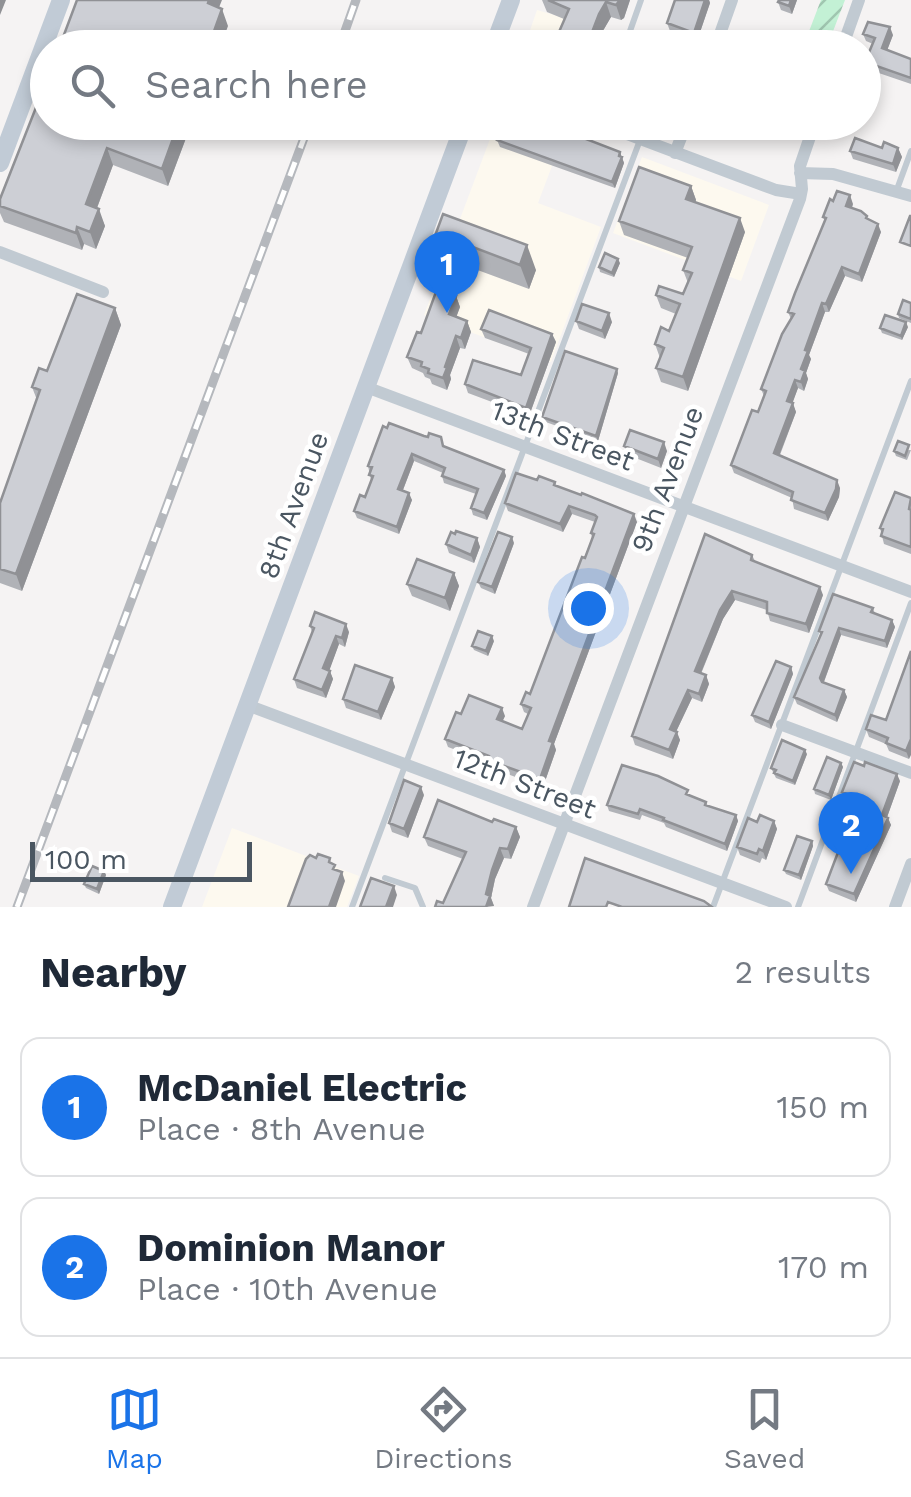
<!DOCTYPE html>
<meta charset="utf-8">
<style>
:root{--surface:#fff;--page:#f2f2f3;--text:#1f2937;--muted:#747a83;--line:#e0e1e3;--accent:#1a73e8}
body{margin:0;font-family:"Work Sans",sans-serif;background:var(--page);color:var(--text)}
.scale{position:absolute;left:30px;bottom:25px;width:222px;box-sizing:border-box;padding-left:10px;border:5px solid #4a5661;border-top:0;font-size:28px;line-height:35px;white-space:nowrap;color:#4a5661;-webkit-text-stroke:8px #fff;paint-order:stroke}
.you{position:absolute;left:588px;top:608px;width:35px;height:35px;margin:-25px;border:8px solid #fff;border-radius:50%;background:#1a73e8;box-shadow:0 0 0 15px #1a73e833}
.badge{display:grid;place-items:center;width:65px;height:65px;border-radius:50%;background:var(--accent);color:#fff;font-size:32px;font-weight:700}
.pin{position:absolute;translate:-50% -82px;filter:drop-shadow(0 2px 5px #0008)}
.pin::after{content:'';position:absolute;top:52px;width:35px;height:30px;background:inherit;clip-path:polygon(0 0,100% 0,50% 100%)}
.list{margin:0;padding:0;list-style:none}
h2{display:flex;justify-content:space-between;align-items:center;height:130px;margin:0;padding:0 40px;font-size:42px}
h2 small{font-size:32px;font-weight:400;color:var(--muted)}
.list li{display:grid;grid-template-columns:65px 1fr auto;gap:30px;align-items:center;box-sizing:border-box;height:140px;margin:0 20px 20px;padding:0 20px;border:2px solid var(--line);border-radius:20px}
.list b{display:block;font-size:38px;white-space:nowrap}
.list p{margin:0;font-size:32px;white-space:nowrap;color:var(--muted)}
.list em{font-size:32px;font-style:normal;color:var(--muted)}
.icon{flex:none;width:55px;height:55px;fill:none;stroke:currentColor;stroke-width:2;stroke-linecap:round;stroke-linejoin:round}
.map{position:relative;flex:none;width:911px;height:907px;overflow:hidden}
.search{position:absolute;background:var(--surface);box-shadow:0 5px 15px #0003;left:30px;right:30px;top:30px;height:110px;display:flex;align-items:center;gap:25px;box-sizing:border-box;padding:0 35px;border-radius:55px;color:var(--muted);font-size:38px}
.sheet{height:450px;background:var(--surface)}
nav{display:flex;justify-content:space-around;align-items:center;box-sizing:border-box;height:140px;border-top:2px solid var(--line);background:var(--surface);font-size:28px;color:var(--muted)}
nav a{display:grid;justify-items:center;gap:5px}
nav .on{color:var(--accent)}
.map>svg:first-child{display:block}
</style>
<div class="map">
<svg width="911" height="907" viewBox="0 0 911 907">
<defs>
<pattern id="garden-furrows" width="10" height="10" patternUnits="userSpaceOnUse" patternTransform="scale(2.5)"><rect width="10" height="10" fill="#c3f1d5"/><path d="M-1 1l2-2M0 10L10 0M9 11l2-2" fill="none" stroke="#a0c6b0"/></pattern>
</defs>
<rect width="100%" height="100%" fill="#f5f3f3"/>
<path fill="#fdf9ef" d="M537 10 626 36 621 47 524 48Z
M496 123H549L566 129 538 203 601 227 551 362 424 315Z
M642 157 769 205 741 281 613 233Z
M232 828 359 876 347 907H202Z"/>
<path fill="url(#garden-furrows)" d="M821 0H845L827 47H803Z"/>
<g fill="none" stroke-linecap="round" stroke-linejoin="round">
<path stroke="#c1cad2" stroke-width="6" d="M624 48 641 0
M896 192 911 151
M385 878 415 888 423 907
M352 907 640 140
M713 907 911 381
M798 907 911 603"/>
<path stroke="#c1cad2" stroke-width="12" d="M715 48 732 0
M842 48 859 0
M595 122 776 190 801 194
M675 153 687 122
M800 173 833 174 911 196
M0 252 103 292
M366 387 911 592
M247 705 786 907
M782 725 911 773
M533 907 800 199 802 189 800 166 815 122
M895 907 911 864"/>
<path stroke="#c1cbd6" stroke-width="18" d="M493 48 511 0
M0 163 61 0
M172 907 465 122"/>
<defs>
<path id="rail" d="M339 48 356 0
M17 907 310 122"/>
</defs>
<use href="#rail" stroke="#b5b8bd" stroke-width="9"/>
<use href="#rail" stroke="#fff" stroke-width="5" stroke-dasharray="15" stroke-linecap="butt"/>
</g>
<path fill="#b0b2b7" d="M542 0H630L624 18 621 20 611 17 604 29 564 19 547 12Z
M675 0H709L710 3 697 41 670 31 667 23Z
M797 0 792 14 781 10 778 2Z
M863 34 893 35 887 50 911 59V84L867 69 865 62 873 44 866 41Z
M48 122H192L168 186 113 165 97 208 105 226 96 249 84 244 82 250 4 222 0 213V199Z
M509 125 564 130 620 152 624 163 615 188 500 147 497 140Z
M882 148H898L902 157 896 172 853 159 850 151Z
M691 186 696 200 695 202 745 232 688 391 661 382 656 368 660 358 655 344 669 331 676 314 661 308 656 295 683 294 688 283 683 270 688 258 624 235 619 221Z
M853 204 852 208 869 220 881 232 862 282 845 276 829 312H825L809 355 811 359 806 373 808 379 804 391 798 388 792 403 796 412 780 455 840 488 839 497 828 521 794 509 792 498 734 473 731 465 758 412 764 396 761 389 791 319 788 312 825 221 823 217Z
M436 233 536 270 529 289 445 258Z
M620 263 614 277 600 272 599 267Z
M456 296 460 307 456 317 467 321 471 332 465 349 460 348 450 375 451 379 447 390 432 384 430 379 425 377 423 373 412 368 407 357 421 333Z
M911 303V323L899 318 898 314Z
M115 308 121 325 22 591 0 583V503L37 400 32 387Z
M576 321 612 322 605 339 579 329Z
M908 327 902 340 882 333 880 328Z
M481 329 552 334 556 342 529 416 468 393 465 384 521 375 529 354 485 338Z
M618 373 598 441 543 421 542 417Z
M444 446 504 470 506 476 487 520 473 515 471 508 476 494 444 483 442 476 443 473 414 461 403 490 412 500 399 534 357 518 354 511 365 497 371 480 368 466Z
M624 446 667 451 661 468 628 455Z
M911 450 907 460 896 456 894 451Z
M537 480 555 482 557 486 637 522 554 744 556 750 543 787 491 768 488 762 448 747 445 739 461 714 505 716 502 721 522 729 528 714 524 712 521 704 530 694 592 538 591 533 595 522 572 514 563 532 508 511 505 503Z
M911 498V554L884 544 880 528Z
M477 538 480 547 474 563 449 553 446 544Z
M514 543 495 594 481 588 478 582Z
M752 555 755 561 823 595 809 633 770 621 767 610 735 600 723 619 701 674 706 675 709 684 702 702 692 698 676 732 680 740 673 759 635 745 632 736Z
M454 573 459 586 450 611 412 596 407 584Z
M873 608 875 614 892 620 895 627 887 648 841 635 824 682 844 690 847 697 837 722 797 704 794 697 821 635 819 631Z
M310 626 349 632 345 647 339 644 329 670 333 679 326 698 297 688 294 679 312 632Z
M494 641 488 656 474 650 472 646Z
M911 651 909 759 889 751 886 744 869 737 866 729 886 720Z
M791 667 793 674 771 729 755 722 752 715Z
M392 678 395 687 381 720 346 708 343 699Z
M807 754 795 785 776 778 771 768Z
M841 763 843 767 831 800 815 794 814 789Z
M900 781 887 817 891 825 856 902 829 891 826 884 844 849 851 831 848 823 855 804 845 800 842 792Z
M424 795 408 838 392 832 389 823Z
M689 795 706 802 708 806 736 815 738 821 727 851 666 827 664 823 642 815 640 820 609 811 607 805Z
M774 821 777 829 766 860 762 858 760 863 740 855 737 847 757 822Z
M492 822 516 827 520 837 511 859 504 858 495 879 491 898 494 906 443 903 463 859 428 846 424 837Z
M812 841 813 846 801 880 786 874 784 870Z
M104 871 106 875 99 894 86 888 84 884Z"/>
<path fill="#909195" d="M0 0H6L0 15Z
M209 0H222L214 20 208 3Z
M620 0H630L624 18 621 20 616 5Z
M705 0H709L710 3 697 41 694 33Z
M791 0H797L792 14 789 6Z
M606 2 611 17 604 29 597 48H586L599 14Z
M222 9 228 26 220 48H208Z
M890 27 893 35 885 56 882 48Z
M179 122H192L168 186 162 169Z
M107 148 113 165 92 221 86 204Z
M898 148 902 157 896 172 893 164Z
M620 152 624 163 615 188 612 182Z
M691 186 696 200 691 213 686 199Z
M850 195 853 204 849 214 846 206Z
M99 209 105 226 96 249 90 232Z
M740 218 745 232 688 391 683 377Z
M878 224 881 232 862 282 859 274Z
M77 227 84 244 82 250 76 233Z
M527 245 536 270 529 289 520 265Z
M618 259 620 263 614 277 612 273Z
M842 267 845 276 829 312 826 304Z
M456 296 460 307 453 326 449 314Z
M822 303 825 312 809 355 811 359 806 373 808 379 804 391 801 382V369L805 350Z
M115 308 121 325 22 591 16 574Z
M609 313 612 322 605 339 602 331Z
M467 321 471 332 465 349 461 338Z
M906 322 908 327 902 340 901 336Z
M552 334 556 342 529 416 526 408Z
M456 336 460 348 450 375 451 379 447 390 443 378 445 367Z
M617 369 618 373 598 441 596 436Z
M795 380 798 388 790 410 787 401Z
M793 403 796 412 777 461 774 453Z
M664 442 667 451 661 468 658 459Z
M412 454 414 461 401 495 398 489Z
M504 470 506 476 487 520 484 513Z
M837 480 840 488 839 497 828 521 825 513Z
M409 493 412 500 399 534 397 527Z
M569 506 572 514 563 532 560 524Z
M634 514 637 522 554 744 556 750 543 787 540 779 549 741Z
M512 537 514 543 495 594 492 587Z
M477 538 480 547 474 563 471 555Z
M454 573 459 586 450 611 445 598Z
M820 587 823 595 809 633 806 624Z
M732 591 735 600 723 619 698 680 695 671 720 610Z
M892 620 895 627 887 648 885 641Z
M346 624 349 632 345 647 342 638Z
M839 628 841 635 823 684 820 678Z
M336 636 339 644 327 677 323 668Z
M492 636 494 641 488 656 486 651Z
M791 667 793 674 771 729 769 722Z
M330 671 333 679 326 698 322 690Z
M706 675 709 684 702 702 699 694Z
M392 678 395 687 381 720 378 712Z
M688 690 692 698 673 738 670 729Z
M844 690 847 697 837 722 835 715Z
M502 708 505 716 500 727 497 719Z
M677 732 680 740 673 759 669 750Z
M911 739V755L909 759 906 751Z
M805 750 807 754 795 785 793 781Z
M841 763 843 767 831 800 829 795Z
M897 774 900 781 885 823 882 815Z
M421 787 424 795 408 838 404 829Z
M736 815 738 821 727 851 725 844Z
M888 818 891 825 856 902 854 894Z
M774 821 777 829 766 860 763 851Z
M516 827 520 837 511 859 508 849Z
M812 841 813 846 801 880 799 875Z
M500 848 504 858 495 879 491 898 494 906 486 907V894L492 870Z
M104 871 106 875 99 894 97 889Z
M342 872 345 881 336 907H329Z
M394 886 397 895 393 907H386Z"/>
<path fill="#cdcfd5" stroke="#909195" stroke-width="2.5" d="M77 0H209L208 3 222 9 208 48H59Z
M548 0H620L616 5 606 2 599 14 586 48H552L569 9Z
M675 0H705L694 33 667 23Z
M779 0H791L789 6 778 2Z
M868 22 890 27 882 48 911 59V78L865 62 875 38 863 34Z
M638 38 675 48H636Z
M48 77V122H179L162 169 107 148 86 204 99 209 90 232 77 227 76 233 0 206V199Z
M510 122H559L562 124 560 129 620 152 619 156 622 157 612 182 497 140 504 123 509 125Z
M855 138 882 148 884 142 898 148 893 164 850 151Z
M639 167 691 186 686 199 740 218 683 377 656 368 664 348 655 344 661 327 669 331 680 304 656 295 659 286 683 294 692 273 683 270 692 247 619 221Z
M837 191 850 195 846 206 861 211 867 216 866 218 878 224 859 274 842 267 826 304 822 303 805 350 808 351 801 369 805 371 801 382 795 380 787 401 793 403 774 453 837 480 836 489 825 513 791 500 793 492 731 465 752 410 758 412 766 391 761 389 782 334 794 314 788 312 795 293 826 218 823 217 830 199 833 201Z
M443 214 527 245 520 265 436 233Z
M910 216H911V246L900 242Z
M605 253 618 259 612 273 599 267Z
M437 289 456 296 449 314 467 321 461 338 456 336 445 367 447 368 443 378 428 373 429 369 421 366 422 362 407 357 417 332 421 333Z
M77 294 115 308 16 574 0 569V503L40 390 32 387 39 368 47 371Z
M903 300 911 303V319L898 314Z
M582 304 609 313 602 331 576 321Z
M489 310 552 334 526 408 465 384 473 360 521 375 531 348 481 329Z
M885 315 906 322 901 336 880 328Z
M565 351 617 369 596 436 542 417Z
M389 423 424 436 428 437 429 433 441 437 443 446 504 470 484 513 471 508 478 489 442 476 445 468 412 454 398 489 409 493 397 527 354 511 360 495 365 497 373 476 369 475 372 467 368 466 383 426 387 428Z
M630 430 664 442 658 459 624 446Z
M898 441 909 445 905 456 894 451Z
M516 473 537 480 539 476 555 482 554 485 581 495 582 493 634 514 549 741 553 742 540 779 488 760 489 756 445 739 456 712 461 714 469 695 502 708 497 719 522 729 531 708 521 704 526 692 530 694 582 557 585 558 594 534 591 533 597 517 595 515 569 506 560 524 505 503Z
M895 492 911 498 909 509 911 510V547L881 536 883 529 880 528Z
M456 531 477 538 471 555 446 544 451 532 455 534Z
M498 532 512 537 492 587 478 582Z
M705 534 752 555 751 560 820 587 806 624 767 613V602L732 591 720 610 695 671 706 675 699 694 688 690 670 729 677 732 669 750 632 736Z
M417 559 454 573 445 598 407 584Z
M833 594 873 608 871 612 892 620 885 641 839 628 820 678 822 682 844 690 835 715 794 697 822 632 819 631Z
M315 612 346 624 342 638 336 636 323 668 330 671 322 690 294 679 314 628 310 626Z
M478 631 492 636 486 651 472 646Z
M911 651V739L906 751 886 743 888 738 866 729 871 715 886 720Z
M776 661 791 667 769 722 752 715Z
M355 665 392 678 378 712 343 699Z
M782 740 805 750 793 781 774 773 776 770 771 768Z
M827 757 841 763 829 795 814 789Z
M854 762 864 766 865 762 897 774 882 815 888 818 854 894 826 884 840 847 844 849 853 825 848 823 857 798 842 792Z
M622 765 658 776 688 790 686 794 706 802 705 805 736 815 725 844 663 820 664 818 640 809 638 814 607 805Z
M404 780 421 787 404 829 389 823Z
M438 800 492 822 494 819 516 827 508 849 500 848 492 870 486 894 490 896 486 907H435L437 901 443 903 466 852 424 837Z
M760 815 774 821 763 851 759 849 757 854 737 847 748 818 757 822Z
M797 836 812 841 799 875 784 870Z
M318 854 330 858 329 862 335 865 333 869 342 872 329 907H288L306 859 310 855 316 858Z
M585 858 704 901 712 907H622L608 902 606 907H569Z
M92 866 104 871 97 889 84 884Z
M371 878 394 886 386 907H360Z"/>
<g text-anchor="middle" stroke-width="9" stroke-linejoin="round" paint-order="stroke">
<g font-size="28" fill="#4a5661" stroke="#fff">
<text transform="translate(563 435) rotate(21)" y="10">13th Street</text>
<text transform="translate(667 479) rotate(-69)" y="10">9th Avenue</text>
<text transform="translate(293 505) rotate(-70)" y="10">8th Avenue</text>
<text transform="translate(525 783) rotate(21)" y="10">12th Street</text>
</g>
</g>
</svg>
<div class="scale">100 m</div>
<div class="you"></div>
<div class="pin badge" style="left:447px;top:313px">1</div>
<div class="pin badge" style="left:851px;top:874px">2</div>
<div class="search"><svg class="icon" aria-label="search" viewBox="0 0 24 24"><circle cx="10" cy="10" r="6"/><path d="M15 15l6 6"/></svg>Search here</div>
</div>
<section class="sheet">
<h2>Nearby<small>2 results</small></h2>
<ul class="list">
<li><span class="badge">1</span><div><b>McDaniel Electric</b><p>Place · 8th Avenue</p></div><em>150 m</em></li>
<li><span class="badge">2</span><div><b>Dominion Manor</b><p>Place · 10th Avenue</p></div><em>170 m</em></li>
</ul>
</section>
<nav>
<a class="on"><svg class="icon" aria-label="map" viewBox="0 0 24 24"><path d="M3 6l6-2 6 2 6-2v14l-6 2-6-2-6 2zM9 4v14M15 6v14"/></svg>Map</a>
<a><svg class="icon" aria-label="directions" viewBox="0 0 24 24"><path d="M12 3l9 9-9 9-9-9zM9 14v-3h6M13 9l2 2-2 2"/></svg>Directions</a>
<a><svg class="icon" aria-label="saved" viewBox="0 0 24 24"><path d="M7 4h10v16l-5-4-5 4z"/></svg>Saved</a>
</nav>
